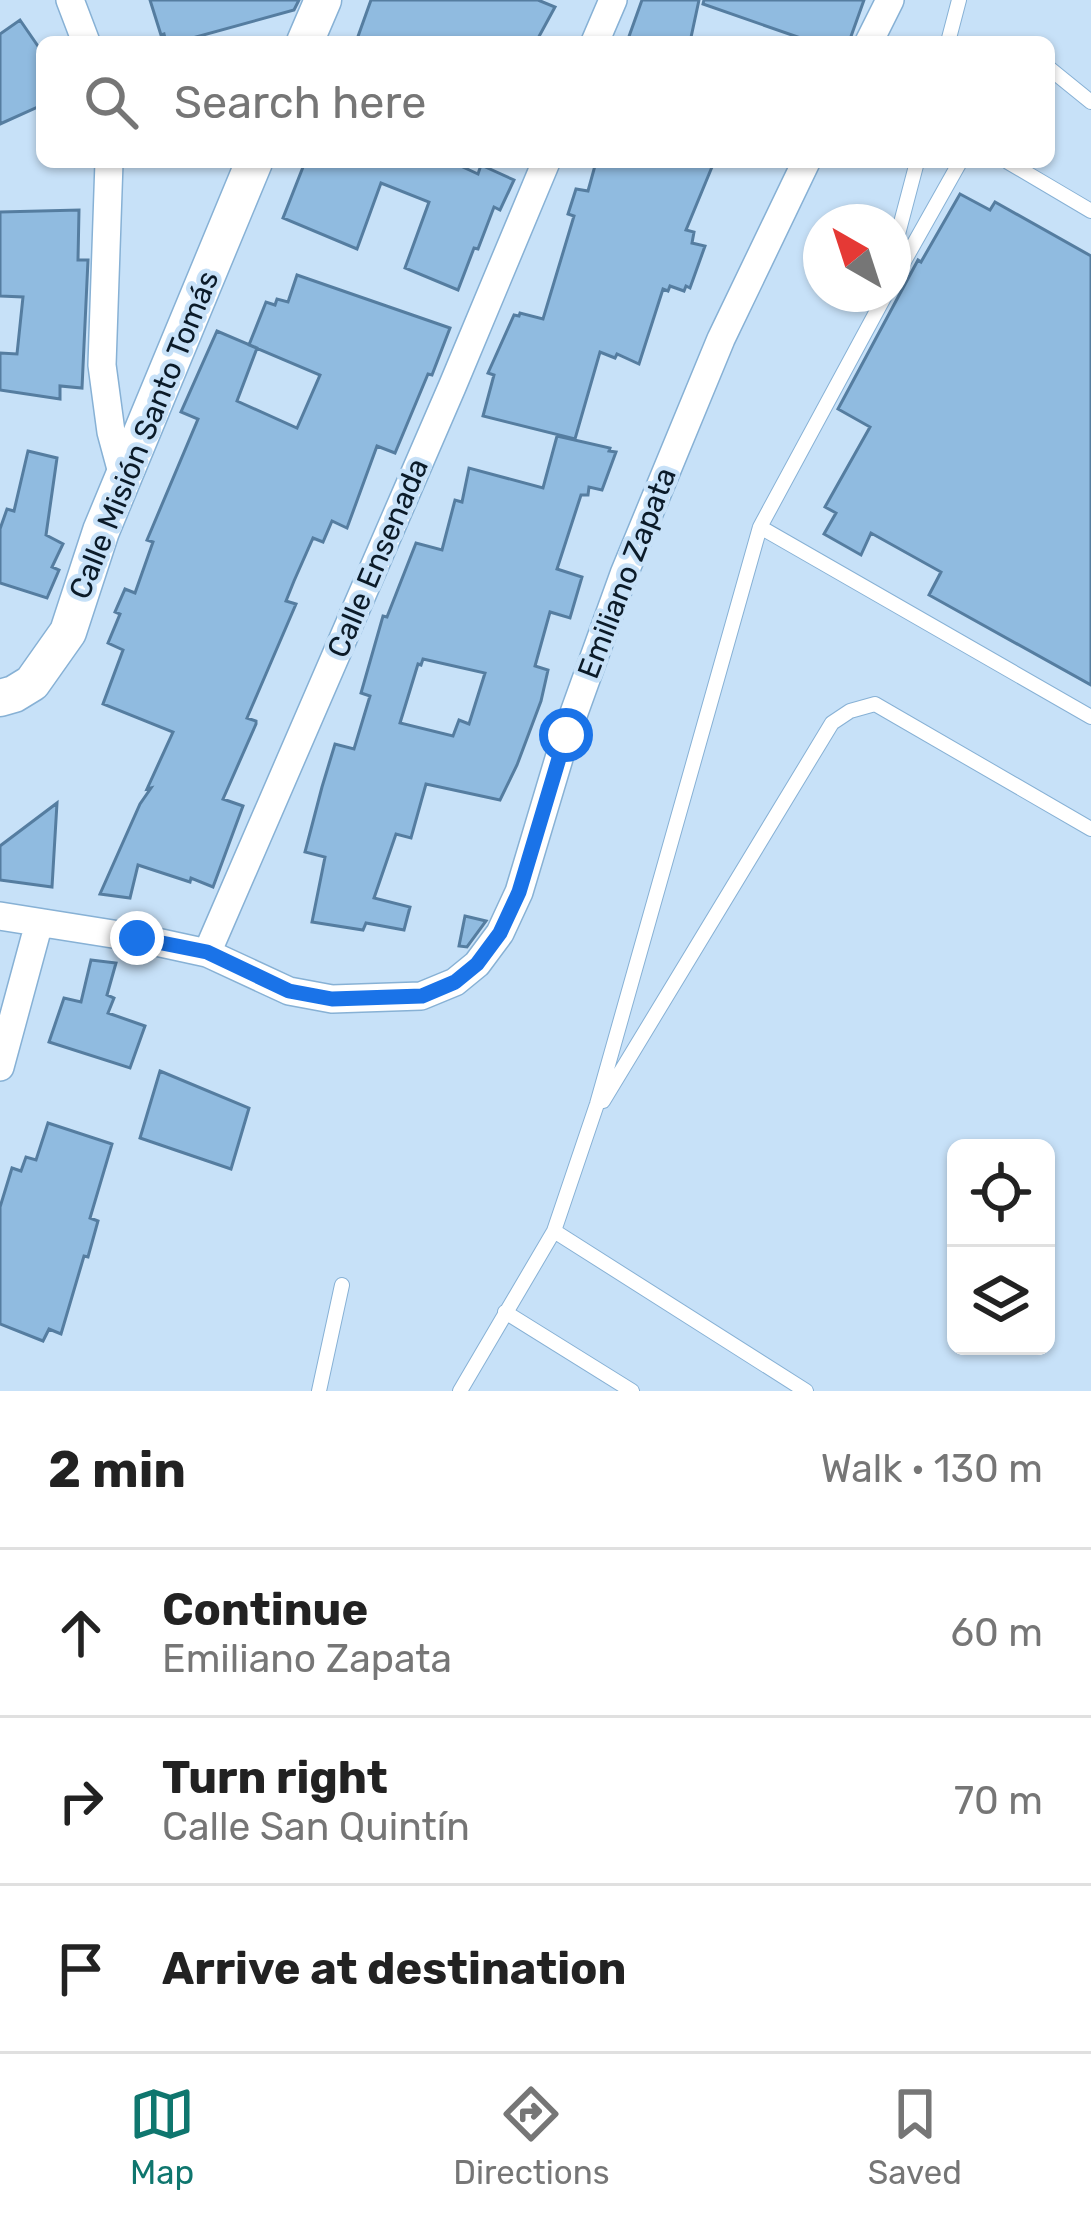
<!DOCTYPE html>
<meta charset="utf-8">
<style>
:root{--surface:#fff;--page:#f6f6f6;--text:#222;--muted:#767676;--line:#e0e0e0;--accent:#0f766e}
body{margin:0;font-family:Rubik,sans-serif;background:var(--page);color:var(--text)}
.controls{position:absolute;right:36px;bottom:36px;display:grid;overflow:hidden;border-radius:18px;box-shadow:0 3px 9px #0004}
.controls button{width:108px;height:108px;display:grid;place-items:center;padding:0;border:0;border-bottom:3px solid var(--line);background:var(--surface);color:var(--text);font:60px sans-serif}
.compass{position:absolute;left:803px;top:204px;width:108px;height:108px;border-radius:50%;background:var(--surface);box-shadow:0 3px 9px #0004;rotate:321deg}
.stop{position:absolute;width:36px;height:36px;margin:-27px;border:9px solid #1a73e8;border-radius:50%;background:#fff}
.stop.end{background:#1a73e8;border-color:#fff;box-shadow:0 3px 12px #0008}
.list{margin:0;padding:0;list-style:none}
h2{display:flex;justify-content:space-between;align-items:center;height:156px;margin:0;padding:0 48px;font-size:51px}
h2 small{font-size:39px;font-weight:400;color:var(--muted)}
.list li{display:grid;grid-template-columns:78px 1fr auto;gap:36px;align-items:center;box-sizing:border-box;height:168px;padding:0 48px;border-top:3px solid var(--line)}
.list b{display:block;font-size:45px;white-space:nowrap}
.list p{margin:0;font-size:39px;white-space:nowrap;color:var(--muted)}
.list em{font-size:39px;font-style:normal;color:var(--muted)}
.icon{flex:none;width:66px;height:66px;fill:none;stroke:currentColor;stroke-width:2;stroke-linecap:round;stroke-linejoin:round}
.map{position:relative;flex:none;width:1091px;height:1391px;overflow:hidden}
.search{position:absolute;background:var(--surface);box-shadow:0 3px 9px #0004;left:36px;right:36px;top:36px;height:132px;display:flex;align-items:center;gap:30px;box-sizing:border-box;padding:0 42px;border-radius:18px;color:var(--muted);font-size:45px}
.sheet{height:660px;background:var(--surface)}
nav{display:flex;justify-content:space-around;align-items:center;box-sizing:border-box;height:168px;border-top:3px solid var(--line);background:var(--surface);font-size:33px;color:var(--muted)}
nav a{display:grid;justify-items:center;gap:6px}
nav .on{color:var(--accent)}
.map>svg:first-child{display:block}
</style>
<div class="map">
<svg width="1091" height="1391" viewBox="0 0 1091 1391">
<rect width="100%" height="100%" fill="#c7e1f8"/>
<path fill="#90bbe0" stroke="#557da0" stroke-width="3" fill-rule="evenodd" d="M150 0H299L294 10 178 42H166L164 34 161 35Z
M371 0H538L555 7 536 42H356Z
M642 0H699L690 42H627Z
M704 0H864L849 42H812L703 4Z
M20 20 42 52V105L0 124V34Z
M305 162H452L478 174 481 165 514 180 500 210 494 207 478 249 474 248 458 290 405 268 429 202 381 183 357 249 283 218Z
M596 162H714L686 230 694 232 692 243 705 246 690 288 686 286 684 291 670 286 668 291 663 289 639 364 617 354 615 358 600 352 575 439 483 416 494 375 488 373 514 315 519 316 520 313 543 319 574 216 568 214 576 189 588 191Z
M960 194 990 210 995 202 1091 256V685L929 595 941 572 871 533 861 555 824 534 836 513 825 507 870 427 838 409 918 260 921 262Z
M79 210 78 260H88L82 388 60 386V399L0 390V353L17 354 23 297 0 296V212Z
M297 275 450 328 432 375 428 374 395 453 377 446 347 528 332 521 323 542 313 538 294 581 286 601 296 604 247 718 256 721V724L223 799 243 806 213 887 191 878 190 882 138 865 130 898 100 894 140 804 151 788 147 789 173 732 103 704 123 650 108 643 120 614 115 612 125 589 135 593 153 542 147 540 198 419 181 412 217 331 257 348 237 401 297 428 320 375 249 345 266 302 275 305 277 299 288 302Z
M557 436 610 448 609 451 616 452 602 490 589 487 588 495H581L557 569 582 577 570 618 550 612 535 666 548 670 541 701 517 765 500 800 426 784 411 838 396 834 374 898 410 907 404 930 366 923 363 930 312 922 325 857 305 852 322 787 335 744 354 749 370 696 361 693 383 616 387 617 416 543 442 550 455 500 462 502 469 468 543 488ZM423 659 485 673 469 724 459 720 453 736 400 723 418 664 421 665Z
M28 451 57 458 46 535 63 544 52 567 59 570 47 598 0 583V529L7 509 14 511Z
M57 803 52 887 0 880V846Z
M465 916 486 921 467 947 459 946Z
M91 960 116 963 107 995 114 998 108 1013 145 1026 130 1068 49 1042 64 998 81 1002Z
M160 1071 249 1108 231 1169 140 1138Z
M48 1123 112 1144 90 1218 98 1221 88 1257 84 1256 61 1334 49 1329 43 1341 0 1324V1207L12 1168 21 1171 26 1157 36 1160Z"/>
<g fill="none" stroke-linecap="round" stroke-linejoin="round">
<defs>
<path id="service" d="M948 42 959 0
M1049 68 1091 102
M1008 162 1091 211
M893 253 917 162
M893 281 960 162
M886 294 760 527 1091 717
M603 1101 832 723 850 711 875 704 1091 829
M554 1231 806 1391
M505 1312 632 1391
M319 1391 342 1285
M460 1391 554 1231 597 1104 760 527"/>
<path id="minor" d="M70 0 86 42
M595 42 613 0
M869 42 890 0
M109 162 102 365 111 432 124 480
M0 916 138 938 207 953 289 991 332 999 421 996 455 982 477 964 500 933 519 892 566 735 624 574 721 339 806 162
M207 953 452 387 546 162
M0 1067 39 923"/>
<path id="tertiary" d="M305 42 323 0
M0 698 14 694 32 683 68 632 101 531 254 162"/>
</defs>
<use href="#service" stroke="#87b1d5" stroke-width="16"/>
<use href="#minor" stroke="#87b1d5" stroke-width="30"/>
<use href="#tertiary" stroke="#87b1d5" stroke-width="39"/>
<use href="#service" stroke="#fff" stroke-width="14"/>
<use href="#minor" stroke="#fff" stroke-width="27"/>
<use href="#tertiary" stroke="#fff" stroke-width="36"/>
</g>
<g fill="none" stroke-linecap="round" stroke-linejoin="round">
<path stroke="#1a73e8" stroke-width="15" d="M137 938 207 952 289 991 332 999 422 996 455 982 477 964 500 933 519 892 566 735"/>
</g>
<g text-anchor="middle" stroke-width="9" stroke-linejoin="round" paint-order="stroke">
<g font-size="30" fill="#0b1b29" stroke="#c7e1f8">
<text transform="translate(144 435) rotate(-68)" y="10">Calle Misión Santo Tomás</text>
<text transform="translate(378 558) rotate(-67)" y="10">Calle Ensenada</text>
<text transform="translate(627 573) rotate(-69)" y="10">Emiliano Zapata</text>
</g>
</g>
</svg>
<div class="controls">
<button><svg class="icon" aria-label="locate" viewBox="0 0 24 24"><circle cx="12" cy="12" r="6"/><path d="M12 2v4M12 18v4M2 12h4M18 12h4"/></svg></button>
<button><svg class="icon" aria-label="layers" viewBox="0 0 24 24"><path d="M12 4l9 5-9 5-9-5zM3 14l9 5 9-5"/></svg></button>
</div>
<svg class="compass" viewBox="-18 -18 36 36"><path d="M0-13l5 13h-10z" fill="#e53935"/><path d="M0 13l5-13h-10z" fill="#767676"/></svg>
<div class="stop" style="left:566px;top:735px"></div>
<div class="stop end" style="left:137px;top:938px"></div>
<div class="search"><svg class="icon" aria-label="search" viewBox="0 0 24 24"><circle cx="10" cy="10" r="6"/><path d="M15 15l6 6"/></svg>Search here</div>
</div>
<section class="sheet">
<h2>2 min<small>Walk · 130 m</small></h2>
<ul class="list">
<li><svg class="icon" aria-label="ahead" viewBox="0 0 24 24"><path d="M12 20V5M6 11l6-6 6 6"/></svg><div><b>Continue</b><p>Emiliano Zapata</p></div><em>60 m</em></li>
<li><svg class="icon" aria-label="right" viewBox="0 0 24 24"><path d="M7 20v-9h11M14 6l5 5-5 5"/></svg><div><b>Turn right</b><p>Calle San Quintín</p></div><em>70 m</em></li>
<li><svg class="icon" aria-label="arrive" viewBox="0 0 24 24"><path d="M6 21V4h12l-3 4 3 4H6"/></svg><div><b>Arrive at destination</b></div></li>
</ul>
</section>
<nav>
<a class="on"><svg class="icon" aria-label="map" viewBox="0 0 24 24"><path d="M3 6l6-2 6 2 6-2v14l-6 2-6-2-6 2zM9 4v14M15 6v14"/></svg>Map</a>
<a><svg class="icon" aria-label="directions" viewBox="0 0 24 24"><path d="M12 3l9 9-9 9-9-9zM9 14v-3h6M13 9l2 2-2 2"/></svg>Directions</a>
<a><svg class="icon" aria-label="saved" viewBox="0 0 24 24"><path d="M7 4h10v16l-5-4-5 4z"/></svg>Saved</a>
</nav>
